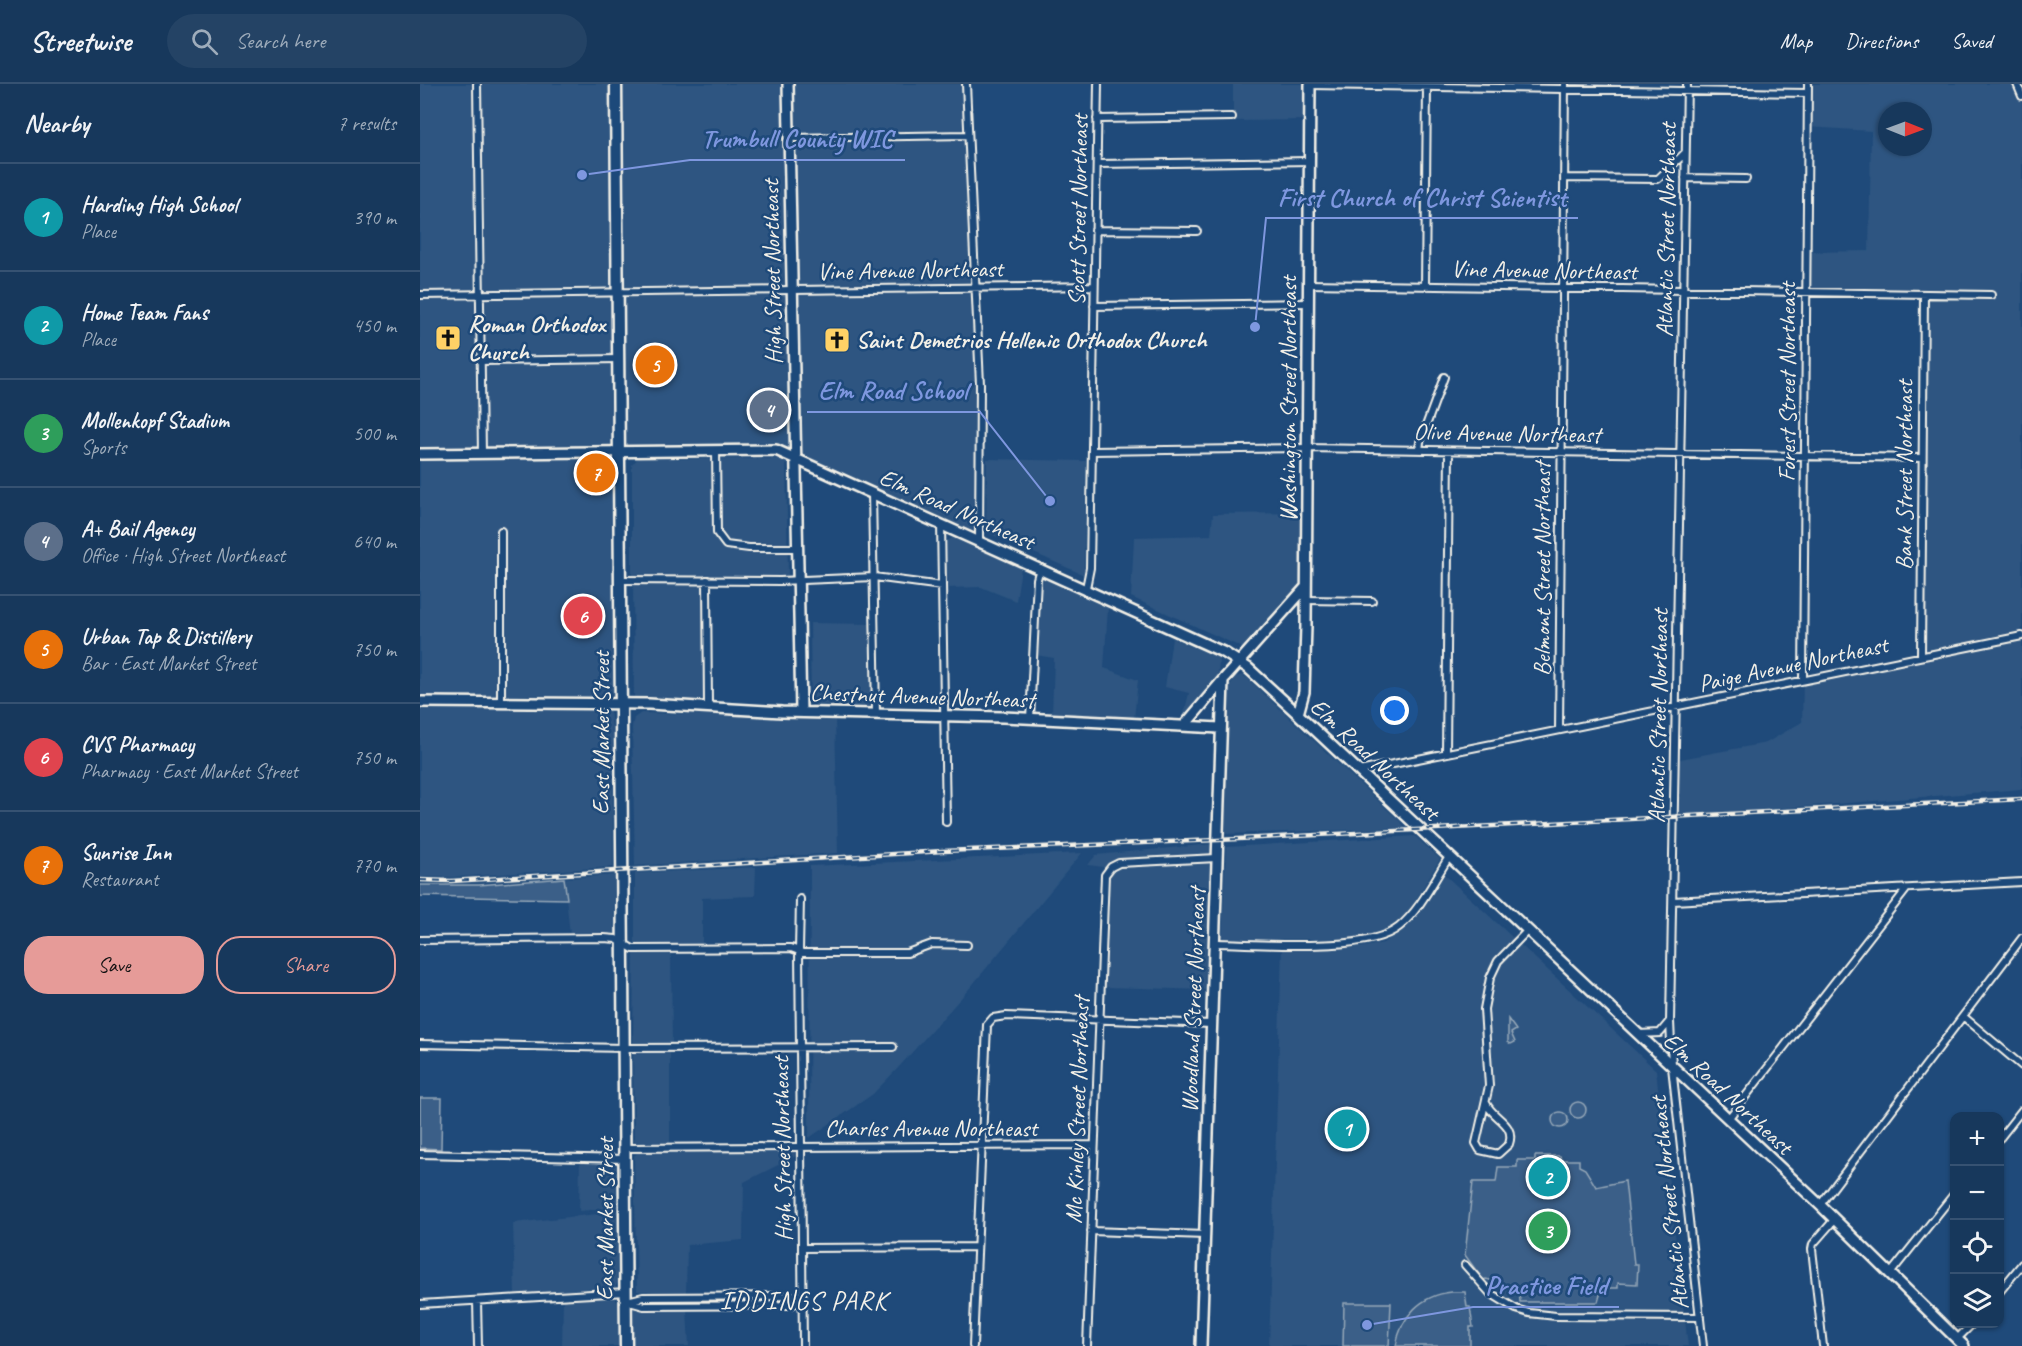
<!DOCTYPE html>
<meta charset="utf-8">
<style>
:root{--surface:#17385c;--page:#244365;--text:#f1f3f6;--muted:#9eacbb;--line:#365272;--accent:#e69b98}
body{margin:0;font-family:Caveat,sans-serif;background:var(--page);color:var(--text)}
.controls{position:absolute;right:18px;bottom:18px;display:grid;overflow:hidden;border-radius:12px;box-shadow:0 2px 4px #0004}
.controls button{width:54px;height:54px;display:grid;place-items:center;padding:0;border:0;border-bottom:2px solid var(--line);background:var(--surface);color:var(--text);font:30px sans-serif}
.compass{position:absolute;left:1458px;top:18px;width:54px;height:54px;border-radius:50%;background:var(--surface);box-shadow:0 2px 4px #0004;rotate:91deg}
.you{position:absolute;left:975px;top:627px;width:21px;height:21px;margin:-15px;border:4px solid #fff;border-radius:50%;background:#1a73e8;box-shadow:0 0 0 9px #1a73e833}
.badge{display:grid;place-items:center;width:39px;height:39px;border-radius:50%;background:var(--accent);color:#fff;font-size:20px;font-weight:700}
.pin{position:absolute;translate:-50% -50%;border:3px solid #fff;box-shadow:0 2px 6px #0006}
.list{margin:0;padding:0;list-style:none}
h2{display:flex;justify-content:space-between;align-items:center;height:78px;margin:0;padding:0 24px;font-size:26px}
h2 small{font-size:20px;font-weight:400;color:var(--muted)}
.list li{display:grid;grid-template-columns:39px 1fr auto;gap:18px;align-items:center;box-sizing:border-box;height:108px;padding:0 24px;border-top:2px solid var(--line)}
.list b{display:block;font-size:22px;white-space:nowrap}
.list p{margin:0;font-size:20px;white-space:nowrap;color:var(--muted)}
.list em{font-size:20px;font-style:normal;color:var(--muted)}
.actions{display:flex;gap:12px;padding:18px 24px}
.actions a{flex:1;padding:14px 0;border:2px solid var(--accent);border-radius:24px;text-align:center;font-size:21px;color:var(--accent)}
.actions .main{background:var(--accent);color:#111}
.icon{flex:none;width:33px;height:33px;fill:none;stroke:currentColor;stroke-width:2;stroke-linecap:round;stroke-linejoin:round}
.map{position:relative;flex:none;width:1602px;height:1262px;overflow:hidden}
header{display:flex;align-items:center;gap:36px;box-sizing:border-box;height:84px;padding:0 30px;background:var(--surface);border-bottom:2px solid var(--line)}
header strong{font-size:28px}
nav{display:flex;gap:33px;margin-inline-start:auto;font-size:21px}
.search{width:420px;height:54px;background:var(--page);display:flex;align-items:center;gap:15px;box-sizing:border-box;padding:0 21px;border-radius:33px;color:var(--muted);font-size:22px}
main{display:flex}
aside{flex:1;background:var(--surface)}
.map>svg:first-child{display:block}
</style>
<header>
<strong>Streetwise</strong>
<div class="search"><svg class="icon" aria-label="search" viewBox="0 0 24 24"><circle cx="10" cy="10" r="6"/><path d="M15 15l6 6"/></svg>Search here</div>
<nav><a>Map</a><a>Directions</a><a>Saved</a></nav>
</header>
<main>
<aside>
<h2>Nearby<small>7 results</small></h2>
<ul class="list">
<li><span class="badge" style="background:#0f9aa8">1</span><div><b>Harding High School</b><p>Place</p></div><em>390 m</em></li>
<li><span class="badge" style="background:#0f9aa8">2</span><div><b>Home Team Fans</b><p>Place</p></div><em>450 m</em></li>
<li><span class="badge" style="background:#2e9e5b">3</span><div><b>Mollenkopf Stadium</b><p>Sports</p></div><em>500 m</em></li>
<li><span class="badge" style="background:#5c6f8a">4</span><div><b>A+ Bail Agency</b><p>Office · High Street Northeast</p></div><em>640 m</em></li>
<li><span class="badge" style="background:#e8710a">5</span><div><b>Urban Tap &amp; Distillery</b><p>Bar · East Market Street</p></div><em>750 m</em></li>
<li><span class="badge" style="background:#e0444e">6</span><div><b>CVS Pharmacy</b><p>Pharmacy · East Market Street</p></div><em>750 m</em></li>
<li><span class="badge" style="background:#e8710a">7</span><div><b>Sunrise Inn</b><p>Restaurant</p></div><em>770 m</em></li>
</ul>
<div class="actions"><a class="main">Save</a><a>Share</a></div>
</aside>
<div class="map">
<svg width="1602" height="1262" viewBox="0 0 1602 1262">
<rect width="100%" height="100%" fill="#1f4a7a"/>
<filter id="ink" filterUnits="userSpaceOnUse"><feTurbulence type="fractalNoise" baseFrequency=".0167" numOctaves="2"/><feDisplacementMap in="SourceGraphic" scale="12" xChannelSelector="R" yChannelSelector="G"/><feConvolveMatrix kernelMatrix="1 2 1 2 8 2 1 2 1" color-interpolation-filters="sRGB"/></filter>
<g filter="url(#ink)">
<path fill="#2d5581" fill-rule="evenodd" d="M0 0H546L560 300 559 456 366 369 200 367 202 620 0 618Z
M813 0H887V36L813 37Z
M1388 0H1602V705L1254 733 1255 676 1346 659 1382 638 1383 596 1501 572 1504 211 1386 208V168L1449 167 1451 47 1387 43ZM1467 27H1503V63H1467Z
M218 374 366 375 368 492 212 493V381Z
M567 375 666 377 664 491 566 448Z
M883 429 882 500 823 564 711 513 714 453 791 451 793 430Z
M533 454 601 484 596 517 561 503 528 504 526 457Z
M622 494 688 524 684 584 718 596 714 635 632 630 634 574 615 571Z
M213 499 283 500 284 616 214 614Z
M390 539 451 540 452 626 391 625Z
M752 554 799 574 798 595 763 634 769 609 745 603Z
M822 591 828 595 987 744 804 750 808 610 810 601 815 593Z
M0 622 190 627 193 650V783L35 793H0Z
M221 629 415 632 418 769 215 782 212 642 214 634Z
M995 752 1020 775 985 834 958 850 928 855H802L806 763Z
M792 760 789 906 685 903 690 791 683 783 668 781 676 771Z
M662 769 549 905 478 984 453 1010 389 1054 390 782Z
M336 783 335 812 282 814V859L215 860V789Z
M194 791 195 850 150 851 144 794Z
M1025 791 1236 986 1268 1262H849L862 864 942 863 963 859 989 840Z
M214 868H251L252 959H213Z
M213 968H250V1059L214 1058Z
M378 1065V1071L324 1098 323 1156 267 1161 266 1210 217 1207 214 1072 218 1068Z
M160 1078 197 1079 196 1124 159 1127Z
M196 1128 198 1199 195 1203 95 1210 93 1139Z
M189 1212 195 1214 199 1220V1262H142L143 1215Z
M214 1225H267L269 1262H214Z"/>
<path fill="#3a5f88" stroke="#97a8b8" stroke-width="1.5" d="M144 794 147 815 0 812V801H59Z
M1088 935 1096 946 1091 949 1095 958 1091 960 1088 958Z
M0 1014H22L21 1065 0 1064Z
M1150 1026a8 8 0 1 1 16 0a8 8 0 1 1-16 0Z
M1132 1036a8 8 0 1 1 16 0a8 8 0 1 1-16 0Z
M1115 1072H1140L1141 1076H1159V1082L1165 1085 1176 1103 1205 1097 1214 1180H1218L1217 1200 1198 1199V1204H1182L1178 1218H1100L1099 1205H1086V1200L1066 1195 1063 1196 1045 1171 1053 1098H1076L1078 1083H1097V1076H1115Z
M1032 1208H1045L1047 1223H1050L1053 1243H1050V1262H976C981 1232 1001 1211 1032 1208Z
M924 1219H971L969 1262H923Z"/>
<g fill="none" stroke-linecap="round" stroke-linejoin="round">
<defs>
<path id="street" d="M57 0 62 369
M546 0 560 300 559 456
M1267 0 1250 937 1252 983 1283 1262
M1597 0 1602 12
M890 1 1388 9
M677 35 812 33
M369 54 547 51
M677 80 890 77
M1144 94 1238 95 1265 69
M1265 94 1326 95
M675 146 777 147
M888 200 1571 211
M1005 202 1007 3
M0 211 674 202
M674 222 888 219
M61 277 199 275
M296 366 297 449 306 461 329 464H377
M999 366 1000 358 1024 293
M672 367 887 364 1502 374
M452 409 456 630
M521 440 526 738
M81 447V620
M201 496 360 497 454 493 522 502
M287 496 288 622
M666 504 670 484 678 0
M886 516 952 517
M1501 572 1504 211
M1383 596 1388 0
M610 635 617 495 620 484
M1139 646 1145 0
M1026 669 1029 367
M939 687 1602 552
M380 815 379 867 382 869H487L512 860 547 861
M1253 817 1602 798
M0 856 184 854 196 855 213 865 371 864 379 867 383 1262
M794 859C837 859 946 870 979 843 1000 826 1014 796 1029 773
M1544 933 1602 982
M1218 950 1240 949 1250 937
M0 960 204 964 473 963
M1066 1019C1073 1035 1096 1039 1089 1060L1078 1070 1060 1066 1056 1059 1069 1002 1064 925 1070 894 1078 877 1108 846
M1308 1035 1486 806
M1580 1054 1602 1026
M205 1064 674 1061
M0 1070 205 1075
M1400 1121 1602 854
M671 1147 785 1151
M382 1164 556 1163
M1045 1181 1070 1209 1096 1225 1109 1229 1136 1232 1280 1233
M1470 1190 1534 1110
M1580 1207 1602 1180
M57 1217 58 1262
M206 1217 224 1222 371 1221 383 1216
M207 1217 223 1213 371 1212 383 1216
M0 1220 206 1208
M1537 1255 1552 1240
M553 1262 567 941 573 934 586 932 791 940
M667 1262 685 791 691 783 699 779 797 774
M1403 1262 1392 1165 1393 1160 1414 1136"/>
<path id="secondary" d="M368 0 381 628
M0 370 356 366 805 569 828 584 878 630 1400 1121 1544 1262
M0 618 229 620 362 628 583 633 800 644
M878 630 884 608 886 542 890 0
M764 642 803 596
M781 1262 803 596 886 503"/>
<path id="primary" d="M196 0 206 1262"/>
</defs>
<use href="#street" stroke="#f4f1e8" stroke-width="10"/>
<use href="#secondary" stroke="#f4f1e8" stroke-width="14"/>
<use href="#primary" stroke="#f4f1e8" stroke-width="15"/>
<use href="#street" stroke="#1f4a7a" stroke-width="6"/>
<use href="#secondary" stroke="#1f4a7a" stroke-width="9"/>
<use href="#primary" stroke="#1f4a7a" stroke-width="10"/>
<defs>
<path id="rail" d="M0 796 31 797 523 767 798 756 1602 715"/>
</defs>
<use href="#rail" stroke="#f4f1e8" stroke-width="4.5"/>
<use href="#rail" stroke="#1f4a7a" stroke-width="2" stroke-dasharray="7" stroke-linecap="butt"/>
</g>
</g>
<defs>
<symbol id="church-square" viewBox="-11 -11 22 22"><rect x="-9" y="-9" width="18" height="18" rx="4" fill="#ffd166" stroke="#1f4a7a"/><path d="M-1.2-6h2.4v3.5h3.3v2.4h-3.3V6h-2.4V-.1h-3.3v-2.4h3.3Z" fill="#111"/></symbol>
</defs>
<g fill-rule="evenodd">
<use href="#church-square" x="13" y="239" width="30" height="30"/>
<use href="#church-square" x="402" y="241" width="30" height="30"/>
</g>
<g text-anchor="middle" stroke-width="5" stroke-linejoin="round" paint-order="stroke">
<g font-size="24" fill="#f4f1e8" stroke="#1f4a7a">
<text transform="translate(658 126) rotate(-89)" y="8">Scott Street Northeast</text>
<text transform="translate(1246 146) rotate(-89)" y="8">Atlantic Street Northeast</text>
<text transform="translate(490 186) rotate(-1)" y="8">Vine Avenue Northeast</text>
<text transform="translate(1124 186) rotate(1)" y="8">Vine Avenue Northeast</text>
<text transform="translate(352 188) rotate(-91)" y="8">High Street Northeast</text>
<text transform="translate(1367 298) rotate(-90)" y="8">Forest Street Northeast</text>
<text transform="translate(868 315) rotate(-90)" y="8">Washington Street Northeast</text>
<text transform="translate(1087 349) rotate(1)" y="8">Olive Avenue Northeast</text>
<text transform="translate(1484 391) rotate(-90)" y="8">Bank Street Northeast</text>
<text transform="translate(537 425) rotate(24)" y="8">Elm Road Northeast</text>
<text transform="translate(1122 485) rotate(-90)" y="8">Belmont Street Northeast</text>
<text transform="translate(1373 580) rotate(-12)" y="8">Paige Avenue Northeast</text>
<text transform="translate(502 612) rotate(2)" y="8">Chestnut Avenue Northeast</text>
<text transform="translate(1238 632) rotate(-89)" y="8">Atlantic Street Northeast</text>
<text transform="translate(181 649) rotate(-90)" y="8">East Market Street</text>
<text transform="translate(955 675) rotate(43)" y="8">Elm Road Northeast</text>
<text transform="translate(773 916) rotate(-88)" y="8">Woodland Street Northeast</text>
<text transform="translate(1308 1009) rotate(43)" y="8">Elm Road Northeast</text>
<text transform="translate(657 1026) rotate(-88)" y="8">Mc Kinley Street Northeast</text>
<text x="511" y="1052">Charles Avenue Northeast</text>
<text transform="translate(362 1065) rotate(-91)" y="8">High Street Northeast</text>
<text transform="translate(1249 1119) rotate(-96)" y="8">Atlantic Street Northeast</text>
<text transform="translate(185 1135) rotate(-90)" y="8">East Market Street</text>
</g>
<g font-size="24" font-weight="bold" fill="#f4f1e8" stroke="#1f4a7a" text-anchor="start">
<text x="48" y="248">Roman Orthodox<tspan x="48" dy="28">Church</tspan></text>
<text x="436" y="264">Saint Demetrios Hellenic Orthodox Church</text>
</g>
<g font-size="26" letter-spacing="1.5" fill="#f4f1e8" stroke="#1f4a7a">
<text x="384" y="1225">IDDINGS PARK</text>
</g>
</g>
<path fill="none" stroke="#7e97df" stroke-width="2" d="M162 91L270 76H485M835 243L846 134H1158M630 417L560 328H387M947 1241L1053 1223H1199"/>
<g fill="#7e97df" stroke="#1f4a7a" stroke-width="2">
<circle cx="162" cy="91" r="6"/>
<circle cx="835" cy="243" r="6"/>
<circle cx="630" cy="417" r="6"/>
<circle cx="947" cy="1241" r="6"/>
</g>
<g font-size="26" text-anchor="middle" font-weight="bold" fill="#7e97df" stroke="#1f4a7a" stroke-width="5" stroke-linejoin="round" paint-order="stroke">
<text x="377" y="63">Trumbull County WIC</text>
<text x="1002" y="122">First Church of Christ Scientist</text>
<text x="473" y="315">Elm Road School</text>
<text x="1126" y="1210">Practice Field</text>
</g>
</svg>
<div class="controls">
<button>+</button>
<button>−</button>
<button><svg class="icon" aria-label="locate" viewBox="0 0 24 24"><circle cx="12" cy="12" r="6"/><path d="M12 2v4M12 18v4M2 12h4M18 12h4"/></svg></button>
<button><svg class="icon" aria-label="layers" viewBox="0 0 24 24"><path d="M12 4l9 5-9 5-9-5zM3 14l9 5 9-5"/></svg></button>
</div>
<svg class="compass" viewBox="-18 -18 36 36"><path d="M0-13l5 13h-10z" fill="#e53935"/><path d="M0 13l5-13h-10z" fill="#9eacbb"/></svg>
<div class="you"></div>
<div class="pin badge" style="left:927px;top:1045px;background:#0f9aa8">1</div>
<div class="pin badge" style="left:1128px;top:1093px;background:#0f9aa8">2</div>
<div class="pin badge" style="left:1128px;top:1147px;background:#2e9e5b">3</div>
<div class="pin badge" style="left:349px;top:326px;background:#5c6f8a">4</div>
<div class="pin badge" style="left:235px;top:281px;background:#e8710a">5</div>
<div class="pin badge" style="left:163px;top:532px;background:#e0444e">6</div>
<div class="pin badge" style="left:176px;top:389px;background:#e8710a">7</div>
</div>
</main>
